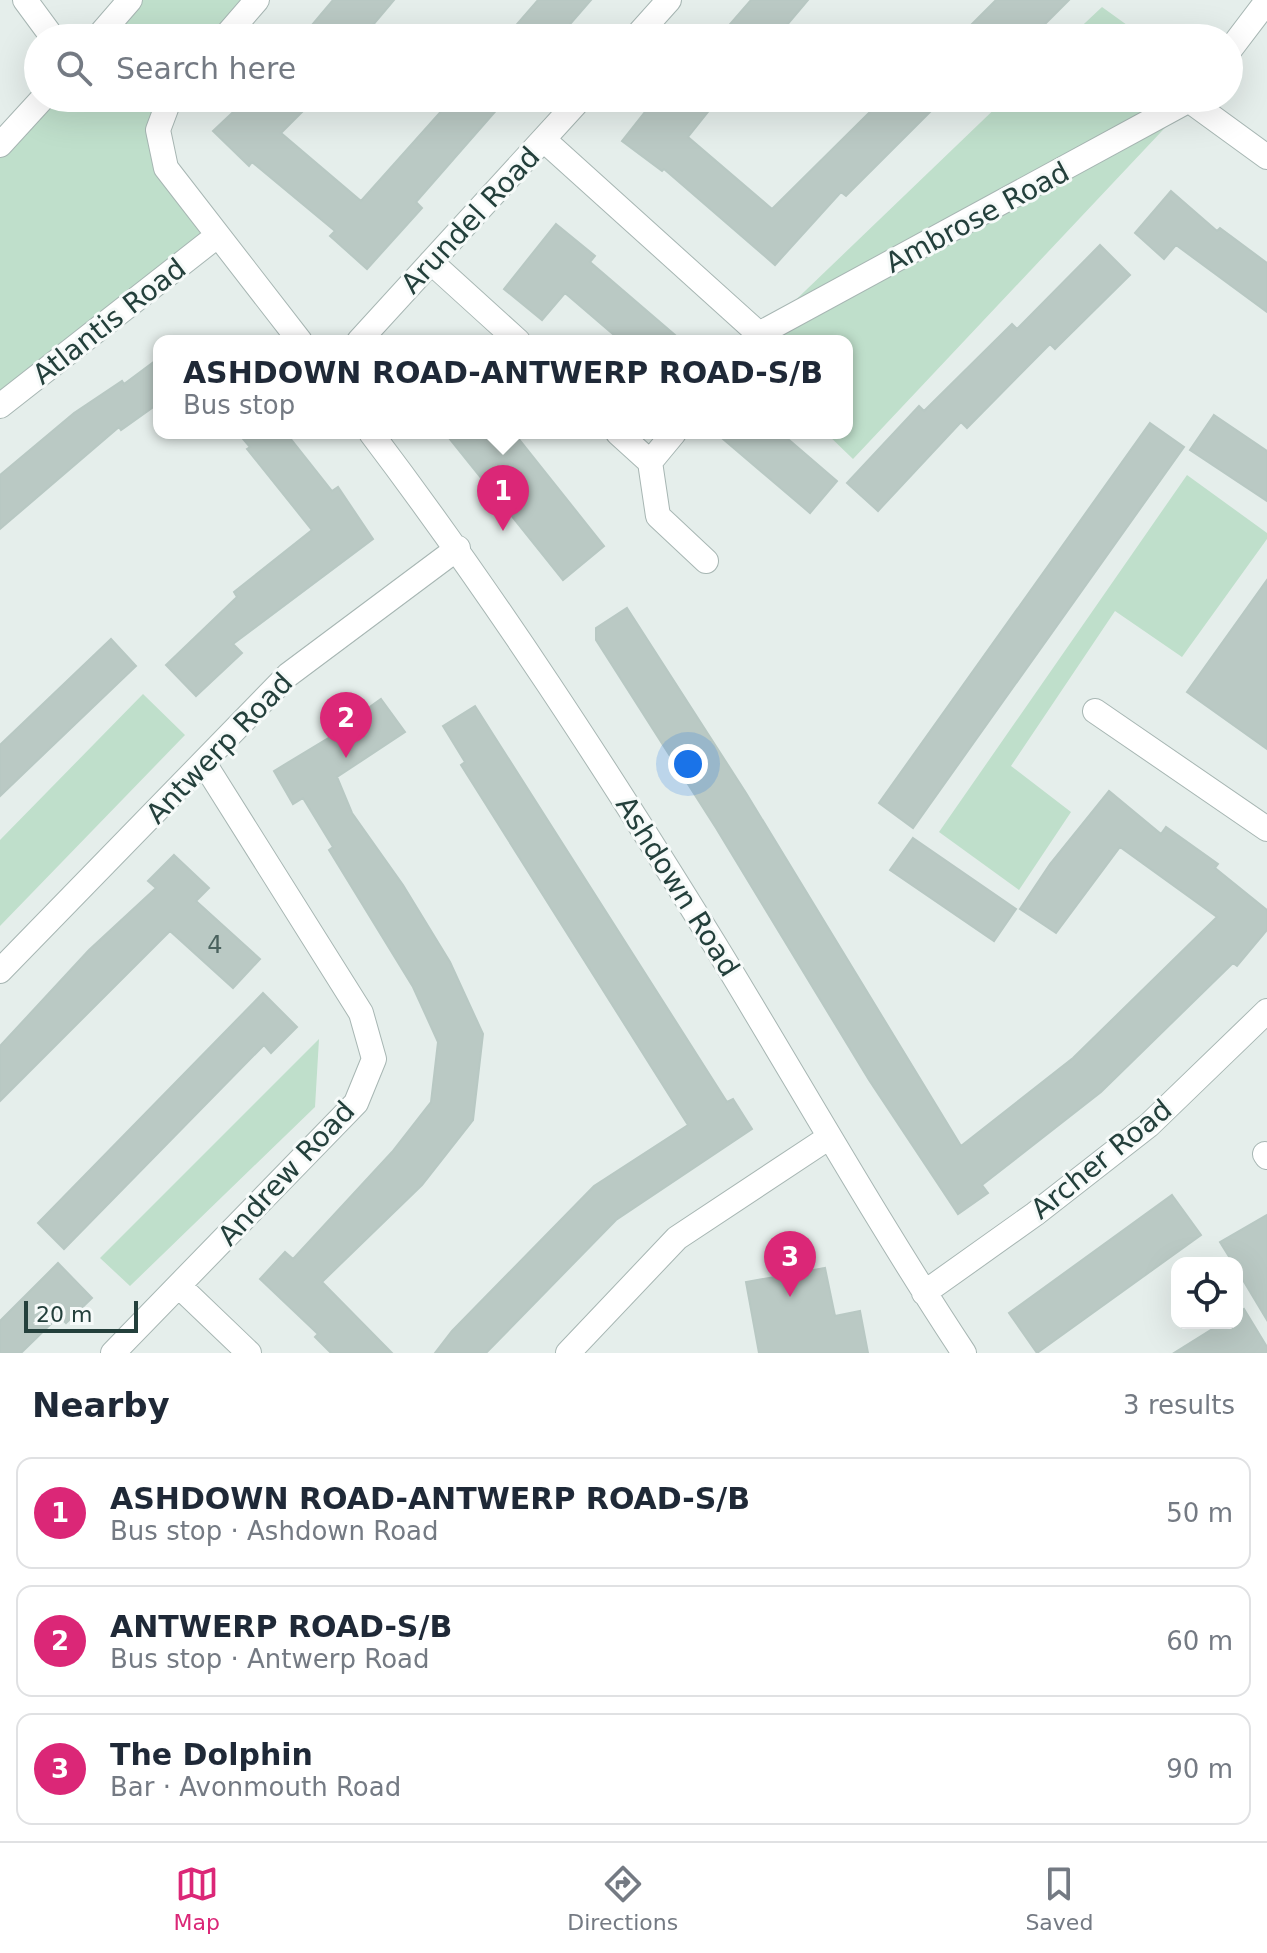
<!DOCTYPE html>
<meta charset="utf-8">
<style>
:root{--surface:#fff;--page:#f2f2f3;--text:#1f2937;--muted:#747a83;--line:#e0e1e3;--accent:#db2777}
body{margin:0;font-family:"DejaVu Sans",sans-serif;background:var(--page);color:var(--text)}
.controls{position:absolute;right:24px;bottom:24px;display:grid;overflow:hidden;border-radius:16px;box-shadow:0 8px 32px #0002}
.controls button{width:72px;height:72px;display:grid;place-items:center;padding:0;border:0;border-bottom:2px solid var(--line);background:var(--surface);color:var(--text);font:40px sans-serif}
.scale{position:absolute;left:24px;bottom:20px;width:114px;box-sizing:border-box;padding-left:8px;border:4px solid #24403c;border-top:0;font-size:22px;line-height:28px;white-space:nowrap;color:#24403c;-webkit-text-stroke:6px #f6faf9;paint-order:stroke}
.you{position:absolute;left:688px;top:764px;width:28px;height:28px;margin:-20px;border:6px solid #fff;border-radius:50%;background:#1a73e8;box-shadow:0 0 0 12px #1a73e833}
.badge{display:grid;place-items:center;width:52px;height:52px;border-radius:50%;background:var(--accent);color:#fff;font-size:26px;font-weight:700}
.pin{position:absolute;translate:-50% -66px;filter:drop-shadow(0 2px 4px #0008)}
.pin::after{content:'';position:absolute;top:42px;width:28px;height:24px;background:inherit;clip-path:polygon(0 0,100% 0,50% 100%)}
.popup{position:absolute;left:153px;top:335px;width:700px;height:104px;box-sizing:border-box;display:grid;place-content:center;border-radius:16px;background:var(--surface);filter:drop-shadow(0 2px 6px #0005);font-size:26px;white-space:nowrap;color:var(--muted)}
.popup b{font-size:30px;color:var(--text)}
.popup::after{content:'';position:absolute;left:50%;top:100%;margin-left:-16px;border:16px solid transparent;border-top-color:var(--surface)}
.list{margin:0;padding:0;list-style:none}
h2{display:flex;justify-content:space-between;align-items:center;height:104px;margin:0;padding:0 32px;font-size:34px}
h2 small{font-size:26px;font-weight:400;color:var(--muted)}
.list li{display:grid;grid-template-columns:52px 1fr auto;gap:24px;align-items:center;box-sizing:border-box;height:112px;margin:0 16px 16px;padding:0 16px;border:2px solid var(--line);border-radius:16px}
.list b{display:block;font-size:30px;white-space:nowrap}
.list p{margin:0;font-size:26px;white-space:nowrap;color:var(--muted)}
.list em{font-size:26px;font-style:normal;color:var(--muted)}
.icon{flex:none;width:44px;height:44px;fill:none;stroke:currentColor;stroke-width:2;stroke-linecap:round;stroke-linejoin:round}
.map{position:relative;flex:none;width:1267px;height:1353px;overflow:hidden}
.search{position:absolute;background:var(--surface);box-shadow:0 8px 32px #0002;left:24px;right:24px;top:24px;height:88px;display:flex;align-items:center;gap:20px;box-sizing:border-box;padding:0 28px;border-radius:44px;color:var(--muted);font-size:30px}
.sheet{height:488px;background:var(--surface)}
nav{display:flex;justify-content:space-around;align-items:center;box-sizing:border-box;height:112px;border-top:2px solid var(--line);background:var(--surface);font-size:22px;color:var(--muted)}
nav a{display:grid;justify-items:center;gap:4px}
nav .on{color:var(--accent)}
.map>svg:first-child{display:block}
</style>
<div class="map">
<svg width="1267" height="1353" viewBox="0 0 1267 1353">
<rect width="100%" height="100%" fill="#e5eeeb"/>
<path fill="#bfdfcb" d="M130 0H257L223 38H97Z
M1102 7 1145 38H1069Z
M43 98H170L158 130 217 236 0 406V145Z
M1006 98H1193L853 459 826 433H847V341H753Z
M1187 475 1267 533V539L1182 657 1115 611 1011 766 1071 812 1019 890 939 832Z
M143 694 185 735 0 926V840Z
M319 1039 315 1107 130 1286 100 1258Z"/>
<path fill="#bac9c4" stroke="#b8c8c3" stroke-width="2" d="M333 0H394L362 38H301Z
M538 0H591L558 38H505Z
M751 0H808L776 38H718Z
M996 0H1069L1033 36 1026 29 1017 38H958Z
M248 98H316L281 133 361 201 453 98H507L416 202 422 208 367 269 330 236 335 231 252 162 249 166 213 131Z
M656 98H719L688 137 772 209 884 98H944L846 196 841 192 775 265 664 169 662 171 622 141Z
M1171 191 1217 231 1220 228 1267 263V312L1176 245 1164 259 1135 233Z
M556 224 595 256 590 262 682 341H621L565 293 542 320 504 289Z
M1100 245 1130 275 1055 349 1050 344 967 428 961 422 878 511 847 483 919 406 924 411 1012 324 1017 329Z
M159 358V403L121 430 119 427 0 529V475L74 413 122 381 124 384Z
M1214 415 1267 451V501L1190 450Z
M1150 423 1184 447 913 828 879 803Z
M238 433H286L332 491 338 487 373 539 233 644 242 653 196 696 166 665 237 597 234 592 312 530 247 449 250 447Z
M445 433H514L604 546 563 580Z
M716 433H781L837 481 810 513Z
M1267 580V749L1187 692Z
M627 608 746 793 961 1146 1073 1058 1217 917 1120 847 1056 933 1020 909 1050 864 1109 791 1161 834 1166 827 1218 864 1215 868 1267 910V930L1237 966 1233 963 1101 1092 982 1185 988 1193 958 1214 869 1080 716 828 596 640V628Z
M111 639 136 666 0 796V745Z
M381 699 405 732 337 777 352 813 403 885 450 962 483 1034 473 1120 422 1185 322 1282 392 1353H331L315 1337 318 1334 260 1279 285 1252 293 1259 392 1152 431 1102 438 1042 413 987 329 850 333 847 303 798 293 804 274 771 340 731 339 729Z
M475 706 727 1102 733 1099 752 1129 616 1220 486 1353H435L452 1331 594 1186 688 1125 461 765 465 762 443 726Z
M913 838 1016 909 994 941 890 870Z
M174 855 209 888 196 901 260 959 233 988 170 931 0 1101V1046L89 950 156 888 148 881Z
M263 993 297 1027 271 1053 264 1045 64 1249 38 1223Z
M1172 1195 1201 1235 1037 1353 1009 1313Z
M1267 1215V1320L1237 1270V1263H1233L1220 1242Z
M58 1263 92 1298 66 1323 59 1316 21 1353H0V1321Z
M825 1268 835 1316 860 1311 868 1353H759L746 1282Z
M1244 1309 1267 1347V1353H1174L1222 1323H1237V1314Z"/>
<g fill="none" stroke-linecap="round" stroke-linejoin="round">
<defs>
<path id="minor" d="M25 0 53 38
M97 38 130 0
M224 38 257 0
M635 38 669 0
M1229 51 1267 1
M170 98 158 130 166 168 300 341
M1190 101 1267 157
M544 140 759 334
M0 145 43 98
M431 262 518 341
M359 341 581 98
M753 341 759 334 1193 98
M0 406 217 236
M371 433C495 597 607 770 715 945 798 1081 876 1220 964 1353
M618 433 650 462 658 516 706 561
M650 462 674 433
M1095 711 1267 829
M0 971 288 675 458 548
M1265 1154 1267 1157
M179 1286 249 1353
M924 1293 1035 1214 1149 1125 1267 1011
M113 1353 356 1103 374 1059 361 1013 204 763
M568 1353 677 1238 828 1138"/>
</defs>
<use href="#minor" stroke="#a7b6b3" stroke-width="26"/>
<use href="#minor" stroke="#fff" stroke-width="24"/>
</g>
<g text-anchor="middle" stroke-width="6" stroke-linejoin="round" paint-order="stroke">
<g font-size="24" fill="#4a625e">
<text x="215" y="953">4</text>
</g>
<g font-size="28" fill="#24403c" stroke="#f6faf9">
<text transform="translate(977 217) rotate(-28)" y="10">Ambrose Road</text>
<text transform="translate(470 220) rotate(-47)" y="10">Arundel Road</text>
<text transform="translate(109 321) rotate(-38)" y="10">Atlantis Road</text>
<text transform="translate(219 748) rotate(-46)" y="10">Antwerp Road</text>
<text transform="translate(678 886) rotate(58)" y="10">Ashdown Road</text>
<text transform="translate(1101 1159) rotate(-39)" y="10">Archer Road</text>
<text transform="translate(286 1173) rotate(-47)" y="10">Andrew Road</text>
</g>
</g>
</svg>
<div class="controls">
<button><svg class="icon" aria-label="locate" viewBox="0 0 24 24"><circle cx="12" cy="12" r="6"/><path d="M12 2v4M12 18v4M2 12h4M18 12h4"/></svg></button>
</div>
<div class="scale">20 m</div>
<div class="you"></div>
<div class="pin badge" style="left:503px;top:531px">1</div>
<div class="popup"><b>ASHDOWN ROAD-ANTWERP ROAD-S/B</b>Bus stop</div>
<div class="pin badge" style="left:346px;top:758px">2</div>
<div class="pin badge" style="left:790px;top:1297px">3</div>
<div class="search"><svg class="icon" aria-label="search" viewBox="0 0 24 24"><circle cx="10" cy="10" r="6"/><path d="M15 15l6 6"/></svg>Search here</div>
</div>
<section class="sheet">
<h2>Nearby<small>3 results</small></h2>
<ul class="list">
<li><span class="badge">1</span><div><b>ASHDOWN ROAD-ANTWERP ROAD-S/B</b><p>Bus stop · Ashdown Road</p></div><em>50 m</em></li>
<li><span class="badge">2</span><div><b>ANTWERP ROAD-S/B</b><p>Bus stop · Antwerp Road</p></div><em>60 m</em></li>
<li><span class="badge">3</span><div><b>The Dolphin</b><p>Bar · Avonmouth Road</p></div><em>90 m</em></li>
</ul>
</section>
<nav>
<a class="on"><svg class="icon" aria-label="map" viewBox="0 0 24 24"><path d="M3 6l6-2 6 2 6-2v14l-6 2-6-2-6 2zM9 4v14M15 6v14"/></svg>Map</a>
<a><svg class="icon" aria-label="directions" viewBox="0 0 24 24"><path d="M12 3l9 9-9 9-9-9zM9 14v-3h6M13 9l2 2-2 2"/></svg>Directions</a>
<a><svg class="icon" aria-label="saved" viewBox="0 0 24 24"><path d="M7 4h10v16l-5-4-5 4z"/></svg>Saved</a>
</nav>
